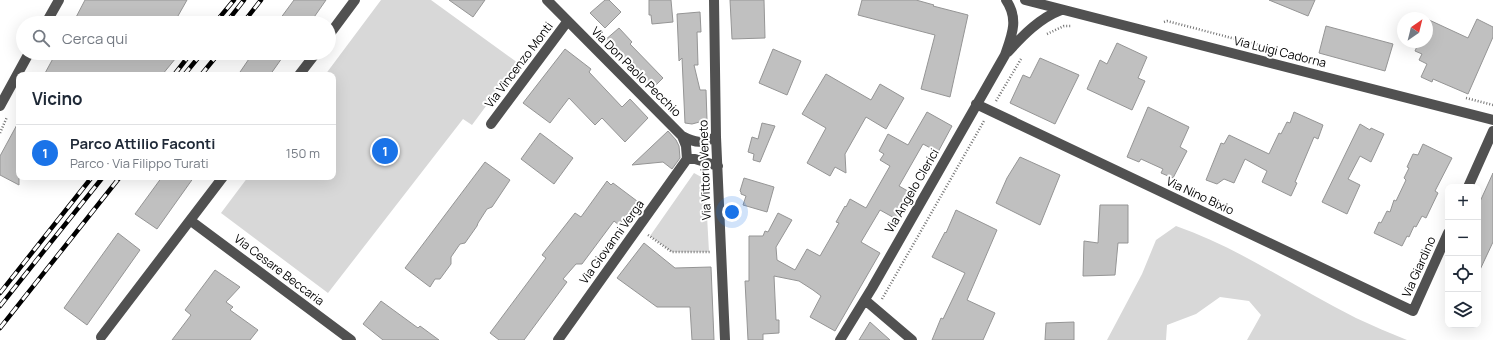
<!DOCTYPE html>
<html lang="it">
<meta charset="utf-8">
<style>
:root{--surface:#fff;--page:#f6f6f7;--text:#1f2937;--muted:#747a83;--line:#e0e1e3;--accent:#1a73e8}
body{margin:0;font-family:Manrope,sans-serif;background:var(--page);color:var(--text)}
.controls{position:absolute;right:12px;bottom:12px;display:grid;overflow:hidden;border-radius:8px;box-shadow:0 4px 16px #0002}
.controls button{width:36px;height:36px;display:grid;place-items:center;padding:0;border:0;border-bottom:1px solid var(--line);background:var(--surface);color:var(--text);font:20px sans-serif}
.compass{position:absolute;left:1397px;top:12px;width:36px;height:36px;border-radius:50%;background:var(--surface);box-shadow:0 4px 16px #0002;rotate:35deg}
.you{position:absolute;left:732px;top:212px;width:14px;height:14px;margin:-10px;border:3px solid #fff;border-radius:50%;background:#1a73e8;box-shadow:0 0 0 6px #1a73e833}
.badge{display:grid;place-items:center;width:26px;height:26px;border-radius:50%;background:var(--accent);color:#fff;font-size:13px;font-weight:700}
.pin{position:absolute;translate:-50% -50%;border:2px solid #fff;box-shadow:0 1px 4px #0006}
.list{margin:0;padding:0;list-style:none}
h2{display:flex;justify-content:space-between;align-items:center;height:52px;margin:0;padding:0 16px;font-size:17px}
h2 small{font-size:13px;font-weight:400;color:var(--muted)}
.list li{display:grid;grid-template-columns:26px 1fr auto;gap:12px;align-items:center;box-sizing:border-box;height:56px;padding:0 16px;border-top:1px solid var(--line)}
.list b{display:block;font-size:15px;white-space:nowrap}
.list p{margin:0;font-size:13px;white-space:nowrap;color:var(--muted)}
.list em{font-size:13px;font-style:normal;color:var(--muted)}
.icon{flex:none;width:22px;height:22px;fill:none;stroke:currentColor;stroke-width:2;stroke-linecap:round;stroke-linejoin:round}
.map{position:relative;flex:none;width:1493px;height:340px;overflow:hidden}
.search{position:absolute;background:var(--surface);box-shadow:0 4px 16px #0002;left:16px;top:16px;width:320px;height:44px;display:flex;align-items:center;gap:10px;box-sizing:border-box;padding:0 14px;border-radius:22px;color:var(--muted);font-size:15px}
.panel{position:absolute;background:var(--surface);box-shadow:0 4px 16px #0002;left:16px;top:72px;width:320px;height:108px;border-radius:8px}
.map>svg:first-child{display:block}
</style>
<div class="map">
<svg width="1493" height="340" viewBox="0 0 1493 340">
<rect width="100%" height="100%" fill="#fff"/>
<path fill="#d8d8d8" d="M381 0H431L518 63 472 125 463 119 328 293 221 213 248 177H333V75H325Z
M694 173 705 179 709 252H672L650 236Z
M1176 226C1240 248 1297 289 1356 318 1373 326 1390 333 1407 340H1247L1261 315 1249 301 1220 297 1196 314 1167 325 1166 340H1107L1142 274 1156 240Z"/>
<path fill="#c0c0c0" stroke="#959595" d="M85 0H187L174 23H73Z
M294 0H326L310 23H277Z
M449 0H485L473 17Z
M605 0H609L621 12 605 28 590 13Z
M649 0H671L673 22 652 24 651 15H649Z
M730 0H764L765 38 732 39Z
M862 0H916L934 5 933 6 968 15 950 97 921 89 935 35 858 15Z
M1269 0H1315L1308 16Z
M700 12 701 32H697L698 65H694L700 90H706L707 120 692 124 685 123 682 58 679 61 677 14Z
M1427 19 1468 38 1477 19 1493 27V37L1468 94 1433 79 1432 82 1421 77 1427 64 1419 60 1422 54 1415 51 1419 42H1427Z
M1326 26 1393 44 1385 71 1319 53Z
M619 28 632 42 630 44 663 78 651 90 604 41Z
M1117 43 1147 57 1138 78 1145 81 1132 110 1087 89 1100 60 1107 64Z
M565 49 591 69 589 72 622 107 630 99 648 118 625 142 602 118 595 125 569 98 550 123 523 103Z
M773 49 801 61 787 95 759 83Z
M56 53H180L162 75H44Z
M253 53H275L282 58 270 75H238Z
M1040 58 1079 75 1055 124 1010 103 1023 75 1030 78Z
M826 74 871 100 880 84 904 98 886 129 866 117 845 154 846 173 835 167 830 176 807 163 826 128 802 114Z
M1148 107 1189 127 1180 147 1187 151 1173 178 1161 173 1163 169 1141 159 1139 162 1127 157Z
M927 112 952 126 938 152 923 144 899 186 913 194 898 220 880 210 861 242 880 253 835 331 810 317 821 296 813 290 799 281 774 276 776 320H779V333L763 334V340H748L745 281H749V236H763L765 231 768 232 778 213 792 220 776 247 777 260 795 270 807 249 820 256 839 223 836 222 845 206 846 207 850 199 866 208 890 166 880 160 884 154 879 151 888 134 908 145Z
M1294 112 1323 125 1318 139 1314 137 1295 182 1297 183 1291 196 1262 182 1267 171 1245 159 1234 183 1224 179 1217 184 1206 180 1221 143 1224 144 1229 135 1269 154 1279 133 1281 134 1287 122 1290 123Z
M19 121V185L0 175V156Z
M762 123 775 126 760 162 753 160 754 154 748 152 752 137 758 139Z
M1360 124 1370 130 1371 128 1384 134 1371 162 1360 156 1348 179 1360 185 1347 214 1322 202Z
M668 131 676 140 679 146 680 158 672 169 663 162 632 165Z
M540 133 573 158 554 184 521 159Z
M1423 144 1452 158 1435 191 1438 193 1426 218 1422 216 1416 227 1414 226 1409 237 1407 236 1402 246 1374 233 1379 222 1381 223 1387 211 1390 212 1394 200 1396 201 1406 180 1404 178 1409 168 1407 167 1413 154 1418 155Z
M1020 157 1060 175 1040 225 996 203 1007 178Z
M485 162 510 180 492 207 487 209 478 223 477 226 465 243 460 244 451 257V264L440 279H435L430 287 405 268Z
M1493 173V242L1478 274V206Z
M162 177H194L157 229 135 214Z
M744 178 774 187 767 212 743 205 746 196 741 194V192L740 191Z
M607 181 611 185 613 183 637 201 619 225 614 221 582 264H576L563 279 567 282 524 340H499L490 333 546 258 542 255 575 213 581 217Z
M1100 205H1128V243H1118L1115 275 1083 276 1084 241 1098 243Z
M956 210 997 230 967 300 995 313 983 340H932L941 318 943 319 965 273 932 257 945 232 946 233Z
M118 233 140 250 87 325 64 308Z
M644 243 675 268 711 267 714 340H692L690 307H657L617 278Z
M215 270 240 287 226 302 233 307 230 310 258 330 250 340H172L191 315 185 310Z
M381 301 418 328 420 326 439 340H383L363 324Z
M870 322 890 340H859Z
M1074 322V340H1045L1046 323Z"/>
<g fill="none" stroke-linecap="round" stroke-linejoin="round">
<path stroke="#737373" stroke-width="2.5" stroke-dasharray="1 2" stroke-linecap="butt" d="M1164 22 1167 21 1270 48
M1047 34 1064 26H1071
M1466 98 1493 105
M996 101 1021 59
M0 133 7 117
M648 235 672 252H710
M882 299 984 121"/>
<path stroke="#515151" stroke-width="10" d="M547 0 682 136C697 144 701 143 716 137
M714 0 716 137 725 340
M1025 0 1493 120
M46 23 59 0
M329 35 355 0
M1008 52C1023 35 1040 18 1061 10
M299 75 316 53
M976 104 1413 311 1448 233
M0 106 29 53
M491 124 567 22
M682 136 686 146 687 159
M1468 187 1493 131
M191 221 351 340
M865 300 912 340
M101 337 223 177
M558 340 687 159H695L718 166
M840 340 872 288 1005 55C1012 35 1019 19 1006 0"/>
<defs>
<path id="rail" d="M215 23 234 0
M226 23 244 0
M243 23 261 0
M174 75 191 53
M184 75 202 53
M201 75 219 53
M0 293 92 177
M0 306 103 177
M0 328 120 177"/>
</defs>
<use href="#rail" stroke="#000" stroke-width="4.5"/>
<use href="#rail" stroke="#fff" stroke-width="3" stroke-dasharray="9" stroke-linecap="butt"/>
</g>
<g text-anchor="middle" stroke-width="4" stroke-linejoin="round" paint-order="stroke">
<g font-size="12" fill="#000" stroke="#fff">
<text transform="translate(1280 52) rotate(14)" y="4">Via Luigi Cadorna</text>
<text transform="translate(519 65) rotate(-53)" y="4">Via Vincenzo Monti</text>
<text transform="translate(636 72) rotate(45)" y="4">Via Don Paolo Pecchio</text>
<text transform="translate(705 170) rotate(-92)" y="4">Via Vittorio Veneto</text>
<text transform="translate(912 191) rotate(-60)" y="4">Via Angelo Clerici</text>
<text transform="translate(1200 196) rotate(25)" y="4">Via Nino Bixio</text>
<text transform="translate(612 242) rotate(-54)" y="4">Via Giovanni Verga</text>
<text transform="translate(1419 267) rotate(-66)" y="4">Via Giardino</text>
<text transform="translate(279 270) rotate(37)" y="4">Via Cesare Beccaria</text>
</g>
</g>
</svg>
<div class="controls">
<button>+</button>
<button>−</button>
<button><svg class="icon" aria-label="locate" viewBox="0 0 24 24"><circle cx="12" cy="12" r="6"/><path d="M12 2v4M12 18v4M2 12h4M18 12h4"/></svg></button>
<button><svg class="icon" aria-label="layers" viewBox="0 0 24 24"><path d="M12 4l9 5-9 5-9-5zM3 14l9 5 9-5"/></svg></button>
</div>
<svg class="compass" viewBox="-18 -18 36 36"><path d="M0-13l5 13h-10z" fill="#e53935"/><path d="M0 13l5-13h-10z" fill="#747a83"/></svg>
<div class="you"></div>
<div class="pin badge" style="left:385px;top:151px">1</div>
<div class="search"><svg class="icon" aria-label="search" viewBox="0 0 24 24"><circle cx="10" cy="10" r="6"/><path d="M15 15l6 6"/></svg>Cerca qui</div>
<section class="panel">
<h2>Vicino<small></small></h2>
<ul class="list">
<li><span class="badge">1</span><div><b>Parco Attilio Faconti</b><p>Parco · Via Filippo Turati</p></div><em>150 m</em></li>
</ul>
</section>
</div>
